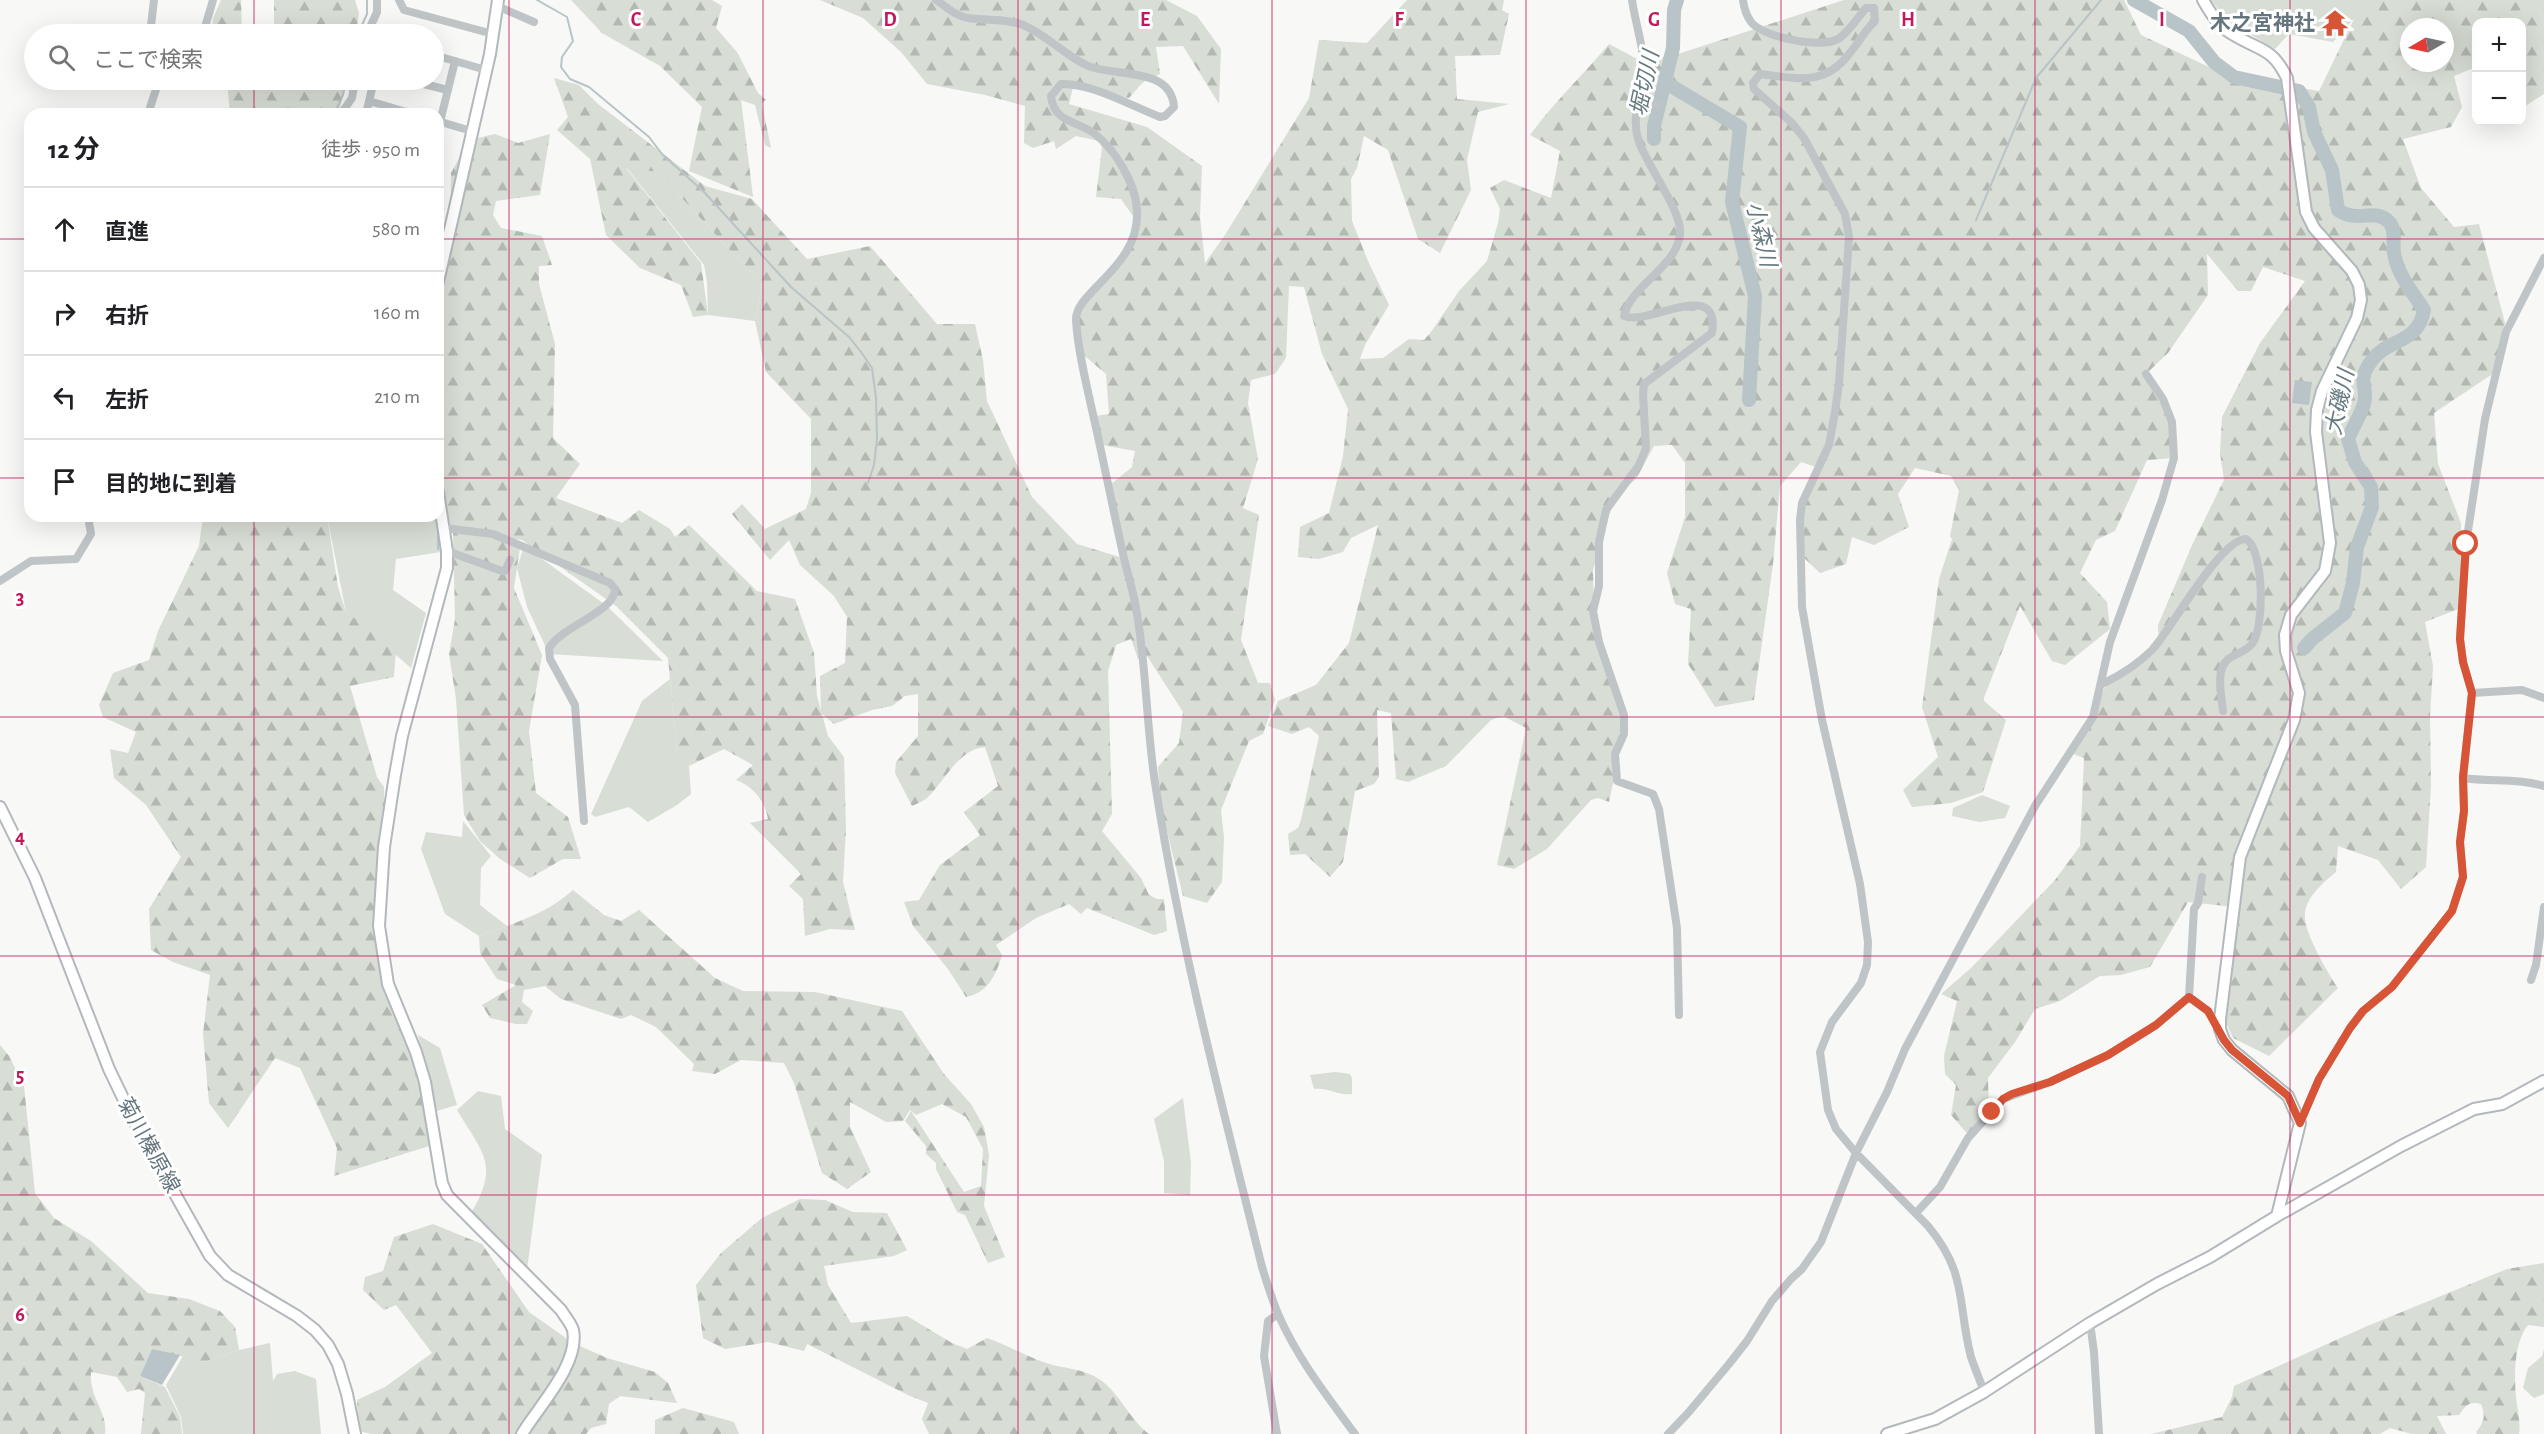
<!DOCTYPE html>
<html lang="ja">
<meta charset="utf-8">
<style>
:root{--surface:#fff;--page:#f6f6f6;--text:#202124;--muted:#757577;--line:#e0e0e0}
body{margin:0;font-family:"Alegreya Sans","Noto Sans JP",sans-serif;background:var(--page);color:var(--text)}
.controls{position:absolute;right:18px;top:18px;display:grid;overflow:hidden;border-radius:12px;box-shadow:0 6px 24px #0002}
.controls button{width:54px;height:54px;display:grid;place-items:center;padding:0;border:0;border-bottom:2px solid var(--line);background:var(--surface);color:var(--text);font:30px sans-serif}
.compass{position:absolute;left:2400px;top:18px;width:54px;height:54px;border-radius:50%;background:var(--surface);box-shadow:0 6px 24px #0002;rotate:261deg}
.stop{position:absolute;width:18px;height:18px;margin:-14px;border:4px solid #d75437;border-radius:50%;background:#fff}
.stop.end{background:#d75437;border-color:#fff;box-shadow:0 2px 6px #0008}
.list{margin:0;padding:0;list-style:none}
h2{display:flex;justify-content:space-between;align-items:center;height:78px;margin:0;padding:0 24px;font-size:26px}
h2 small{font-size:20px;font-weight:400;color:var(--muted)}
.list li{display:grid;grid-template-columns:39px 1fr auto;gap:18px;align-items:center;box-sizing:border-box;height:84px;padding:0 24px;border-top:2px solid var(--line)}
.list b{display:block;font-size:22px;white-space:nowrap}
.list em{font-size:20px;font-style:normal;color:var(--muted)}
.icon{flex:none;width:33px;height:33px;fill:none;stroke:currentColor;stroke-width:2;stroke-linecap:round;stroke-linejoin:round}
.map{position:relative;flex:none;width:2544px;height:1434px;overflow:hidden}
.search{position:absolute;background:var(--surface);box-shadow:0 6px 24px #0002;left:24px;top:24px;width:420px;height:66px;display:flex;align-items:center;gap:15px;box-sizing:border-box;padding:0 21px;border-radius:33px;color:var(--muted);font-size:22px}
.panel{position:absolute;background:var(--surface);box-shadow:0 6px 24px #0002;left:24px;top:108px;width:420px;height:414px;border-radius:18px}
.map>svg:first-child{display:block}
</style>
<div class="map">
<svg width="2544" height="1434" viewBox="0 0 2544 1434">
<defs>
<pattern id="forest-firs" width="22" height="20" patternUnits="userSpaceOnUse" patternTransform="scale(1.5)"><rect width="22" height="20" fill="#d8ddd5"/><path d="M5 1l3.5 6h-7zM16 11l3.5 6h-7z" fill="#b3b8b2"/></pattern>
</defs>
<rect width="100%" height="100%" fill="#f8f8f6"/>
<path fill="#d8ddd5" d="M2211 0H2371L2333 42 2289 34 2275 49 2226 20Z
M626 167 658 172 762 285 755 321 708 315 707 282 704 265Z
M327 516H436L447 551 396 559 393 590 426 613 411 668 346 612Z
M524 546 607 606 663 661 549 654 527 607 517 568Z
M670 679 677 753 689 766 691 794 677 805 648 822 629 807 595 817 591 814 642 701Z
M1982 795 2010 806 2005 818 1979 822 1952 816 1953 808Z
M463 821 491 856 481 868 480 905 507 926 479 936 445 914 421 849 426 832 462 837Z
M418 1035 440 1048 457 1105 437 1111Z
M1335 1072 1350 1074 1352 1078V1094C1338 1096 1328 1087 1314 1089L1310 1075Z
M478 1091 501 1096 505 1129 542 1155 527 1270 471 1213C500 1164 483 1154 457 1110Z
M1183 1098 1191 1163 1190 1195 1164 1193V1161L1154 1119Z
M270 1343 273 1381 277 1374 295 1371 316 1379 321 1434H183L181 1417 166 1385 183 1356 205 1362 239 1350Z
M2544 1349V1394L2534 1398 2523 1388 2528 1368 2542 1356Z"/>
<path fill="url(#forest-firs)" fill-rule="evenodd" d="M221 0H241L242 34H212L213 18Z
M274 0H355L359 13 356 34H254L274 33Z
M571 0H712L722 6 716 28 737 52 758 93 766 100 762 104 771 148 765 145 755 105 741 100 753 197 689 171 702 107 660 66 602 33Z
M820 0H1166L1197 16 1221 49 1219 104 1183 46 1156 47 1160 74 1144 81 1129 98 1073 87 1069 104 1147 127 1202 166 1200 217 1205 263 1225 235 1309 98 1319 40 1367 43 1407 0H1504L1502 10 1509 14 1500 55 1455 56 1457 99 1509 104 1478 112 1467 160 1471 190 1440 253 1418 239 1388 150 1364 136 1357 168 1351 179 1352 221 1368 261 1389 305 1365 345 1360 359 1383 358 1409 339 1424 340 1431 332 1459 291 1487 261 1498 223 1500 209 1490 188 1504 180 1551 198 1560 151 1530 135C1554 102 1583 75 1609 44L1641 61 1678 54 1844 0H2124L2141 35 2228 76 2319 91 2355 17 2371 0H2544V94L2522 108V22H2476V67L2454 76 2462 107 2451 127 2403 139 2421 188 2454 227 2479 224 2505 323 2497 371 2434 413 2438 464 2461 523V608L2425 622 2433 666 2430 717 2431 785 2426 867 2401 889 2378 860 2338 846 2336 872C2324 882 2308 895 2305 912 2302 930 2328 973 2338 988L2269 1056 2233 1038 2226 1023 2235 907 2188 902 2150 967 2121 975 2100 976 2060 1001 2035 1009 2015 1042 1988 1078 1989 1112 1972 1139 1951 1115 1956 1085 1945 1074 1944 1056 1957 1001 1941 994 1971 968 2055 880 2080 846 2084 758 2073 754 2092 720 2107 682 2159 644 2158 625 2193 543 2224 480 2220 453 2222 417 2260 343 2305 281 2263 267 2251 291H2238L2207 254 2208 295 2168 353 2146 374 2167 410 2175 458 2147 460 2115 531 2096 540 2080 573 2107 602 2110 629 2065 665 2052 661 2020 606 1983 700 2006 720 1983 792 1951 803 1912 807 1903 790 1938 757 1922 707 1939 579 1952 539 1950 536 1959 490 1951 476 1915 468 1898 494 1909 527 1874 545 1852 537 1846 564 1820 573 1801 555 1802 503 1819 468 1801 462 1780 486 1773 564 1754 700 1715 707 1688 664 1691 609 1675 604 1667 573 1685 517V463L1672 445 1654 446 1636 479 1615 496 1593 570 1594 619 1623 719 1615 754 1614 779 1609 802 1598 798 1591 800 1547 849 1514 869 1497 865 1526 728 1503 716 1491 720 1446 766 1408 782 1396 779 1391 713 1377 710 1379 777 1374 784 1355 791 1343 862 1330 877 1305 854 1290 855 1288 834 1298 828 1301 820 1319 736 1309 727 1292 734 1268 726 1278 701 1316 685 1349 643 1378 525 1351 538 1343 552 1319 559 1298 557 1300 527 1329 513 1343 456 1348 409 1322 354 1304 287 1289 286 1286 358 1275 374 1251 380 1248 403 1258 459 1243 508 1259 515 1241 640 1258 683H1270L1275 700 1263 734 1249 741 1221 810 1224 838 1222 882 1207 903 1183 896 1161 807 1158 767 1179 743 1183 712 1147 656 1138 659 1131 639 1116 645 1108 671 1112 814 1102 831 1141 878 1149 895 1157 899H1164L1167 931 1154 935 1087 908 1081 914 1069 904 1036 918 996 945 1002 955C996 975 988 993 966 997L948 969 913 926 904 902 919 900 940 865 980 835 964 812 998 786 985 747C959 749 946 779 929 796 925 801 918 803 912 806L895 773 896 762 918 736V694L905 696 892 706 872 710 834 724 822 714 828 736 844 757 846 829 843 882 855 930 830 929 805 936 803 899 789 886 801 874 750 823 768 819C765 801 753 786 736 780L753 765 724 749 689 766 677 753 668 658 616 606 522 540 496 537 520 547 514 588 542 655 529 731 536 793 568 817 581 859H563L530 878 500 859 480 841 464 815 456 699 449 654 455 619 453 533 433 530V516H438V291L450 250 451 173 469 140 495 134 518 143 550 134 540 195 496 201 493 215 501 228 542 236 552 265 539 266V284L555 344 553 438 580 464 556 498 622 523 639 510 670 529 675 537 689 525 757 591 795 599 814 653 817 696 821 711 820 676 845 663 847 617 834 596 800 565 789 540 770 560 732 514 742 504 765 529 806 509 811 493V419L766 372 755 321 762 285 658 172 626 168 701 263 708 315 693 317 681 285 640 268 606 235 590 159 557 130 568 117 554 78 579 85 598 104 705 186 752 199 807 259 870 246 937 324H975L983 360 987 401 1032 497 1077 544 1123 558 1110 485 1132 467 1135 451 1102 445 1095 416 1109 414 1106 374 1086 357 1081 358 1077 324 1085 303 1134 237 1133 216 1121 199 1096 197 1102 148 1099 141 1076 136 1056 149 1054 141 1033 148 1024 143 1025 106 985 95 927 84 901 52 863 18ZM2409 27H2445V63H2409Z
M212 80H346L339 114H230L227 81 212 82Z
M203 516H327L338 587 346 612 396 649 394 677 350 686 377 777 384 787 386 989 416 1052 429 1146 334 1176 337 1148 300 1068 275 1058 228 1128 209 1103 203 1034 210 975 173 962 151 950 149 909 181 857 146 805 114 778 110 749 128 753 136 732 103 717 99 705 113 673 149 660 158 631 199 546Z
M573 890 604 915 621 921 639 910 715 978 743 991 815 992 902 1011 944 1074 971 1104 984 1127 989 1155 984 1206 1005 1257 988 1263 965 1215 957 1212 936 1169V1163L926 1154V1146L905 1121 911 1111 964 1192 981 1186 983 1149 966 1117 942 1104 916 1115 910 1110 903 1121 886 1122 850 1102V1127L871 1172 847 1189 822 1173 794 1083 784 1063 741 1060 715 1074 692 1071 694 1064 656 1027 631 1015 621 1019 561 999 545 986 524 990 522 1002 533 1011 527 1024H516L490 1018 482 1005 516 985 497 979 480 953 479 936C512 924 547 914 573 890Z
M0 1045 9 1056 24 1086 35 1193 54 1218 91 1241 148 1293 189 1299 220 1311 235 1327 239 1350 205 1362 152 1349 140 1376 165 1387 180 1417 182 1434H141L145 1393 139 1389 127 1392 117 1377 91 1372C89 1399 108 1411 105 1434H0Z
M800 1199 825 1200 853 1212 887 1213 907 1250 894 1256 824 1266 828 1285 851 1323 907 1316 952 1343 967 1349 987 1338C1007 1345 1026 1356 1046 1363 1064 1369 1083 1368 1099 1379 1120 1393 1129 1419 1149 1434H929L922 1419 928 1403 910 1396 807 1344 804 1351 768 1342 725 1349 703 1338 696 1285 721 1253 762 1218Z
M433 1224 482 1244 529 1312 573 1343 607 1358 655 1372 668 1383 677 1403 620 1396 609 1404 606 1424 591 1428 586 1434H372L358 1431 357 1400 385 1387 432 1353 396 1305 384 1310 363 1290 365 1277 383 1271 394 1237Z
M2544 1263V1327L2528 1325C2514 1342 2514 1375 2516 1397 2517 1409 2521 1421 2519 1434H2477L2476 1432C2484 1422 2486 1416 2481 1404 2469 1401 2466 1405 2459 1415L2437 1416 2446 1434H2412L2390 1428 2380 1434H2151L2222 1417 2232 1397 2234 1386 2365 1327 2507 1269Z
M683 1408 734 1422 739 1434H655V1420Z"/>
<path fill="#b8c4c7" d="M2295 380 2312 382 2309 405 2292 403Z
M152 1349 180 1355 162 1385 140 1376Z"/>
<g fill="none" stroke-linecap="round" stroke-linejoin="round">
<path stroke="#b8c4c7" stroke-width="2" d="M537 0 567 17 573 41 562 57 561 67 570 79 589 87 649 137 662 154 705 193 791 287 849 337 861 352 872 368 876 398 877 439 874 465 868 483
M358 34 367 14V0
M334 114 343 95 346 80
M1976 220 2036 78 2101 0
M438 524V549"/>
<path stroke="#b8c4c7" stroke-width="14" d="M2134 0 2189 31 2214 62 2234 77 2299 91 2309 107 2314 132 2332 170 2338 210C2358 224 2375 207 2389 222 2397 230 2392 243 2394 253 2397 274 2413 293 2424 310 2418 344 2389 338 2372 360 2355 383 2369 385 2364 404 2360 416 2353 427 2348 439L2355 462 2371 487 2372 507 2357 547 2353 583 2345 613 2312 639 2304 648
M1666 83 1740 127 1732 202 1755 296 1749 400
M1654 139V126L1673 48 1674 10 1677 0"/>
<defs>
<path id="secondary" d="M2203 0C2211 14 2219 27 2234 35 2260 51 2272 47 2287 78L2306 212 2314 228 2352 271 2359 285 2361 300 2357 318 2322 391 2317 410 2316 432 2330 543 2325 571 2291 615 2285 635 2286 651 2299 693 2294 720 2240 857 2220 1019V1029L2224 1040 2232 1050 2288 1096 2300 1123 2277 1216
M438 282 490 54 498 0
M438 492 447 551V568L402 736 395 775 384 847 379 926 388 984 416 1052 425 1082 442 1183 447 1195 561 1310C565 1317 571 1323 573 1330 580 1364 538 1407 522 1434
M0 807 35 878 109 1069 135 1123 210 1256 228 1275 297 1316 315 1330 328 1345 338 1364 347 1394 355 1434
M1887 1434 1935 1419 1984 1392 2090 1323 2157 1284 2210 1257 2277 1216 2401 1146 2474 1109 2502 1104 2544 1081"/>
</defs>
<use href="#secondary" stroke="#b2b8bc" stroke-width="14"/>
<path stroke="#bfc4c7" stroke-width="8" d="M399 0 404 10 493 34
M936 0C947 7 955 16 968 18 986 21 1006 18 1023 25 1047 35 1063 54 1086 65 1113 78 1171 65 1174 107L1165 116 1160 117C1131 106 1092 83 1061 84L1051 96C1054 123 1076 120 1095 134 1115 150 1135 182 1137 209 1141 267 1075 291 1076 320 1078 353 1087 386 1094 419 1104 463 1113 509 1123 554 1127 572 1133 590 1136 608 1147 668 1146 729 1156 789 1181 950 1223 1109 1262 1267 1267 1283 1272 1300 1279 1316 1298 1359 1327 1396 1355 1434
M1632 0C1635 21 1642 42 1644 63 1646 88 1630 112 1638 139 1646 165 1683 212 1680 234 1677 267 1630 286 1624 316 1647 327 1721 276 1712 333L1644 384 1643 394 1646 448 1639 465 1606 510 1599 542V586L1593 611 1599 642 1624 715V734L1615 754 1617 781 1653 794 1659 809 1677 928 1679 1015
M1743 0C1744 8 1746 15 1751 22 1762 37 1821 49 1838 39 1848 33 1858 17 1866 8H1874L1875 21C1865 30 1858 44 1849 54 1824 87 1796 78 1760 74L1753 83 1754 89 1792 123 1804 138 1845 214 1849 237 1839 383 1835 412 1829 445 1802 503 1800 520 1802 607 1822 720 1860 884 1868 942 1867 965 1861 983 1832 1022 1820 1052 1828 1110 1836 1129 1856 1153 1928 1226C1968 1274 1957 1303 1971 1357 1975 1369 1980 1380 1984 1392
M497 6 534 22
M150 34 154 0
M203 34 213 0
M367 34 377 12V0
M434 55 486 70
M407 80 448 90
M369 101 413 114
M1638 101 1657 105
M148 114 159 80
M341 114 352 98 355 80
M366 114 374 80
M438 121 471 131
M438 130 455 61
M444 528 493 534 610 583 615 589C615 612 562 626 549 648L550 659 575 705 584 821
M447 551 502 571H505L510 560
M0 581 31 561 76 559 91 534 88 516
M2102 684C2121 675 2137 665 2152 650 2171 630 2220 539 2246 539 2264 549 2265 628 2252 644 2244 654 2228 654 2223 666 2217 678 2222 699 2223 711
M2472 693 2522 690 2544 698
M2463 778C2490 782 2518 778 2544 786
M2531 980 2536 965 2544 907
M2189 997 2208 1011 2220 1029
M2300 1123 2319 1079 2350 1028 2363 1011 2392 987 2452 911 2463 877 2460 842 2464 811 2463 778 2472 693 2463 662 2460 639 2466 544 2485 419 2506 332 2544 258
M1916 1213 1940 1187 1968 1138 2003 1099 2050 1082 2108 1055 2156 1025 2189 997 2194 909 2198 903 2202 877
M2090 1323 2094 1352 2099 1434
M1277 1434 1264 1356 1268 1321 1278 1314
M1668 1434 1688 1413 1729 1364 1747 1341 1772 1301 1791 1279 1802 1269 1821 1242 1856 1153 1887 1092 1905 1049 2035 806 2093 717 2110 642 2162 500 2174 458 2172 422 2163 399 2146 374"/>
<use href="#secondary" stroke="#fff" stroke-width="10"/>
</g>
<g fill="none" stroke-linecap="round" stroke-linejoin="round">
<path stroke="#d75437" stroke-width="8" d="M1992 1112 2003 1099 2012 1094 2050 1082 2108 1055 2156 1025 2189 997 2208 1011 2224 1040 2232 1050 2288 1096 2300 1123 2319 1079 2350 1028 2363 1011 2392 987 2452 911 2463 877 2460 842 2464 811 2463 777 2472 693 2463 662 2460 639 2466 544"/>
</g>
<path fill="none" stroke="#c2185b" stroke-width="1.5" stroke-opacity="0.55" d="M254 0V34M509 0V1434M763 0V1434M1018 0V1434M1272 0V1434M1526 0V1434M1781 0V1434M2035 0V1434M2290 0V1434M254 80V114M0 239H30M438 239H2544M0 478H30M438 478H2544M254 516V1434M0 717H2544M0 956H2544M0 1195H2544"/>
<defs>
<symbol id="temple-bare" viewBox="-9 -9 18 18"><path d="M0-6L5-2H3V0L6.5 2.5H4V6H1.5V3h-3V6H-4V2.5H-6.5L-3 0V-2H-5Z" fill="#d75437" stroke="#fff" stroke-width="2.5" paint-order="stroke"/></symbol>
</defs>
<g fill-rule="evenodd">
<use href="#temple-bare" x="2316" y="4" width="38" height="38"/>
</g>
<g text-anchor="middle" stroke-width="6" stroke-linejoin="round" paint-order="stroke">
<g font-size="21" font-weight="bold" fill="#65757e" stroke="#fff" text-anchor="end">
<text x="2315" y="30">木之宮神社</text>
</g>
<g font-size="21" fill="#65757e" stroke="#fff">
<text transform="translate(149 1145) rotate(61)" y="7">菊川榛原線</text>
</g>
<g font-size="22" font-style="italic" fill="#657a7f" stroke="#fff">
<text transform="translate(1644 83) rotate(-78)" y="8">堀切川</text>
<text transform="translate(1762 234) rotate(77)" y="8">小森川</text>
<text transform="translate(2339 402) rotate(-78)" y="8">大磯川</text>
</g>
</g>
<g font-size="20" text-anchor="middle" font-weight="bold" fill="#c2185b" stroke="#fff" stroke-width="6" stroke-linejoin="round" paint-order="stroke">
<text x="636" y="26">C</text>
<text x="890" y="26">D</text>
<text x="1145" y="26">E</text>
<text x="1399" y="26">F</text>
<text x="1654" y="26">G</text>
<text x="1908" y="26">H</text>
<text x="2162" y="26">I</text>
<text x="20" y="604">3</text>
<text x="20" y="843">4</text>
<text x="20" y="1082">5</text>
<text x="20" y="1321">6</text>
</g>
</svg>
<div class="controls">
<button>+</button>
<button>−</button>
</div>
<svg class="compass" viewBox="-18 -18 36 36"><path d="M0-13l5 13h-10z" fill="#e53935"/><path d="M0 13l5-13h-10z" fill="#757577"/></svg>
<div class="stop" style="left:2466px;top:544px"></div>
<div class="stop end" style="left:1992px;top:1112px"></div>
<div class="search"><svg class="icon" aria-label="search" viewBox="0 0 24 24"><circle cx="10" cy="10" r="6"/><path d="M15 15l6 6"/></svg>ここで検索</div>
<section class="panel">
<h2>12 分<small>徒歩 · 950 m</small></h2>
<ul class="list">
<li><svg class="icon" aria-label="ahead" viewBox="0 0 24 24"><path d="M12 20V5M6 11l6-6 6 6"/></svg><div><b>直進</b></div><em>580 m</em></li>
<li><svg class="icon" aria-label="right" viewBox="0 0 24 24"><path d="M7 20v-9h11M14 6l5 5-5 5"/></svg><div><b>右折</b></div><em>160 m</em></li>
<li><svg class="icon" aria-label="left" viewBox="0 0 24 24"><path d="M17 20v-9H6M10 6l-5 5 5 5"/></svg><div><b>左折</b></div><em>210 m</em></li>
<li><svg class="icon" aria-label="arrive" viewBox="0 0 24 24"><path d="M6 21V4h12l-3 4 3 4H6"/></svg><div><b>目的地に到着</b></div></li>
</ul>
</section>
</div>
